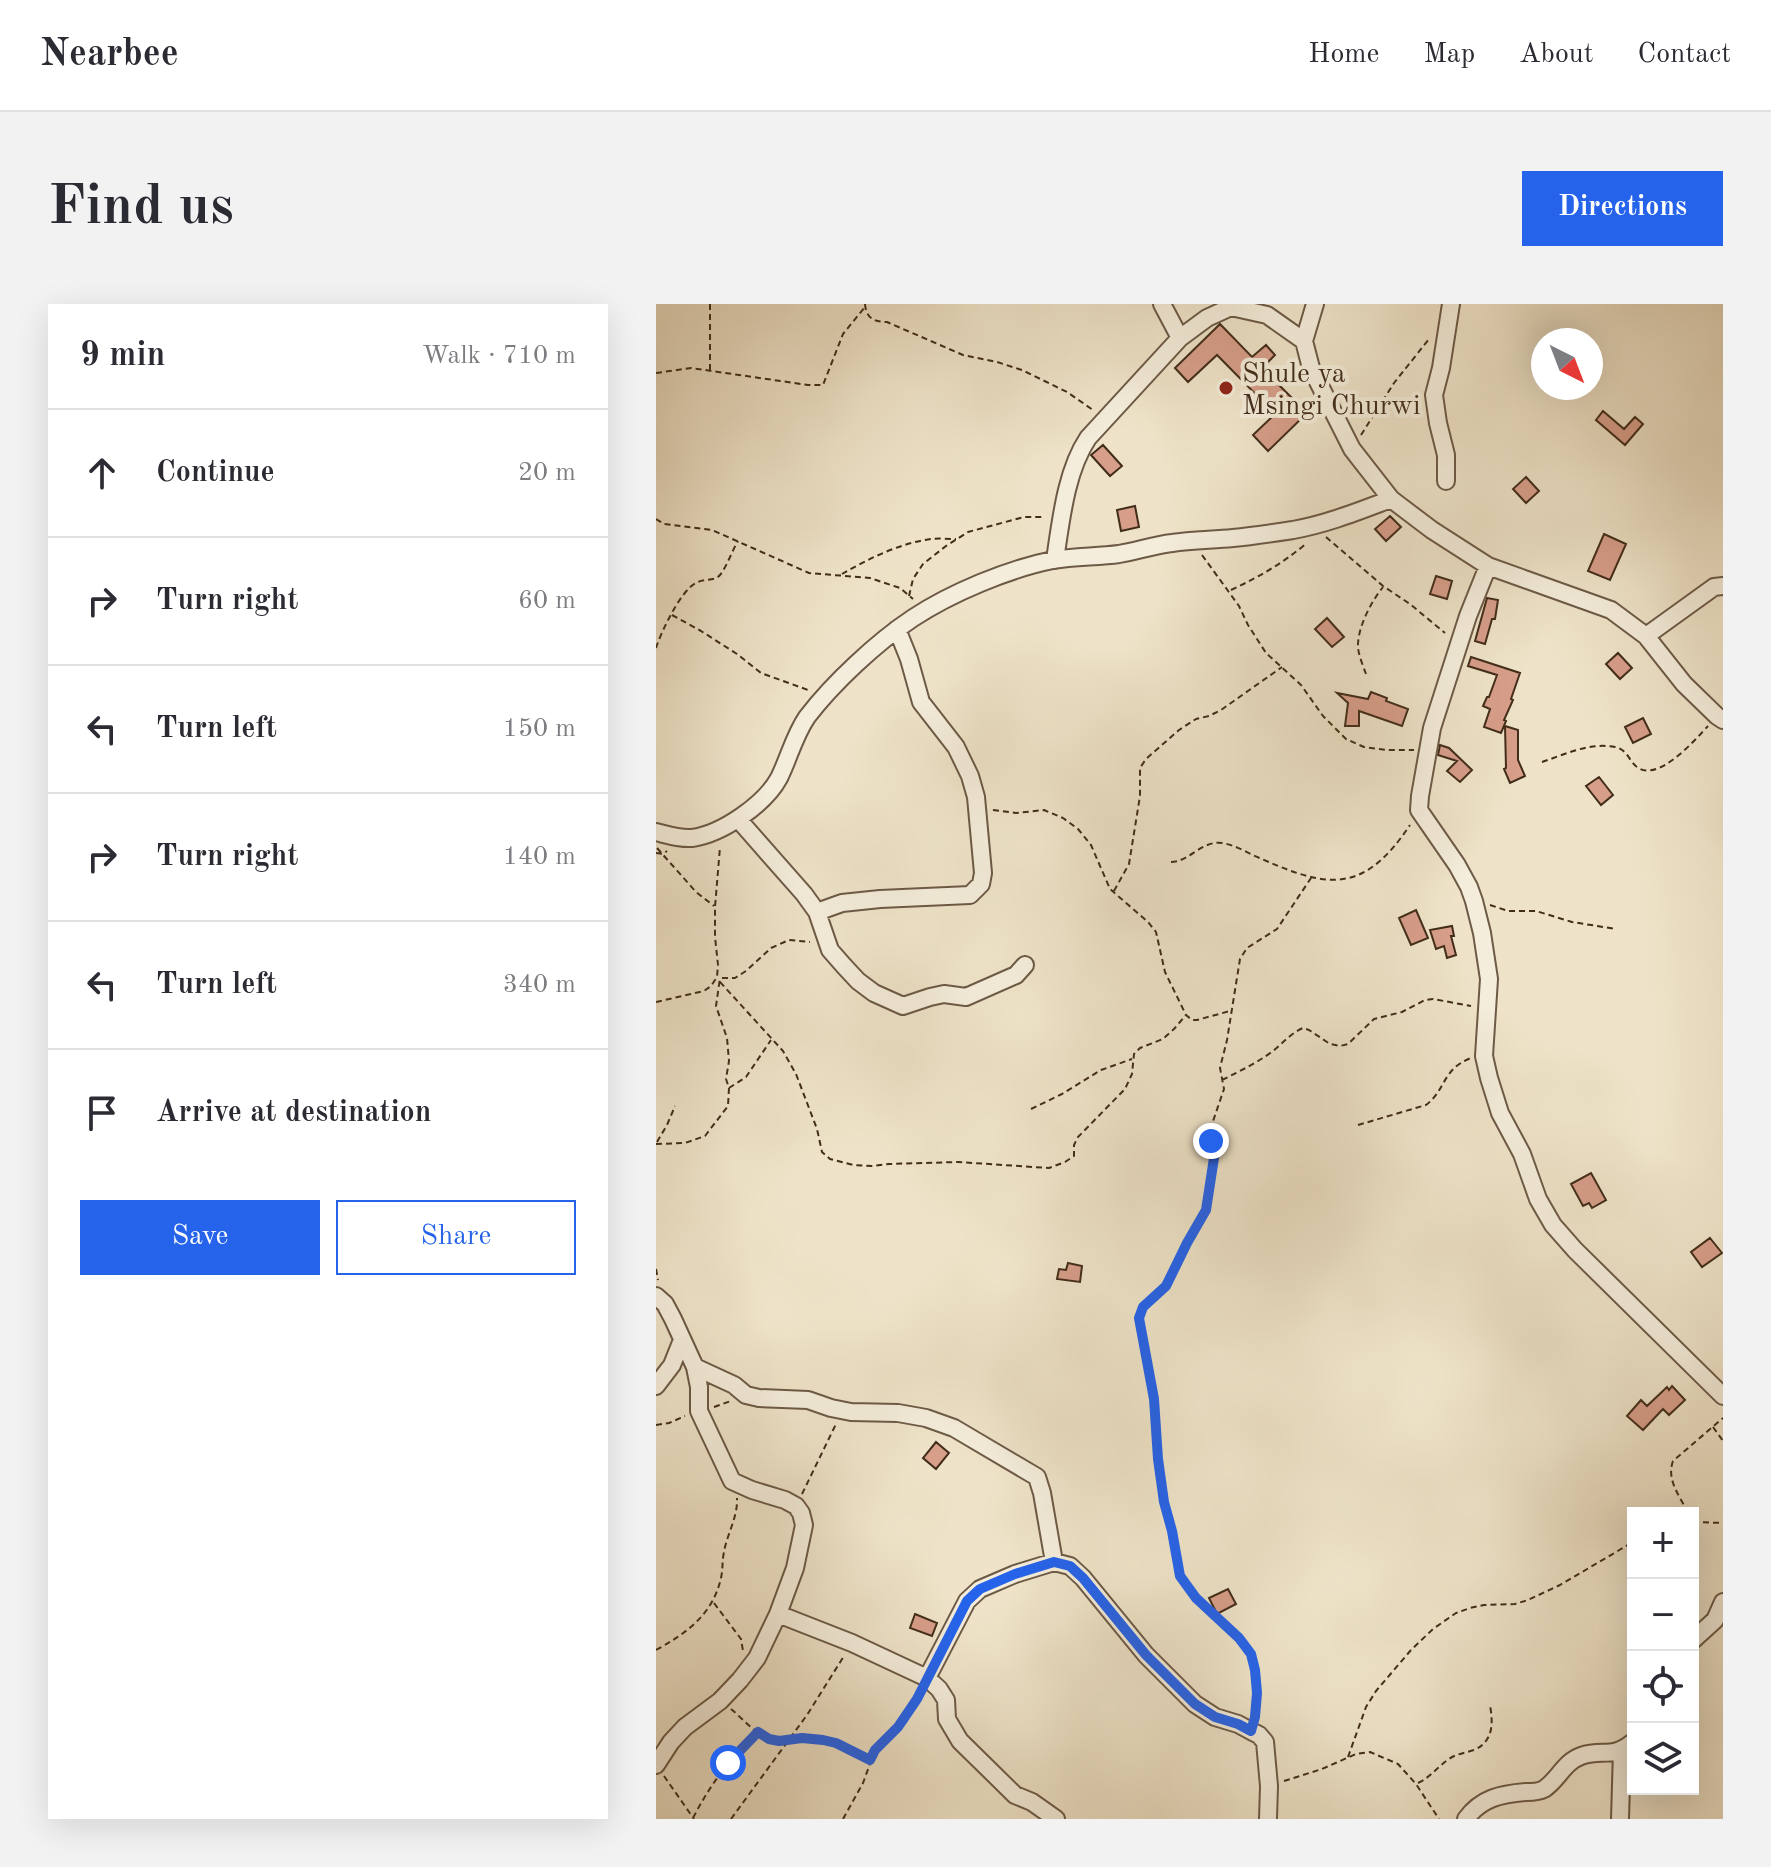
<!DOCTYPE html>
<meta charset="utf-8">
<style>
:root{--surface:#fff;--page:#f2f2f3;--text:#2b2b33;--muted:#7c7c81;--line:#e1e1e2;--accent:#2563eb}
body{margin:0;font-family:"Old Standard TT",serif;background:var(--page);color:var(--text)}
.controls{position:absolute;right:24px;bottom:24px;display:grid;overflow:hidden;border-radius:0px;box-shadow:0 8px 32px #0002}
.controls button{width:72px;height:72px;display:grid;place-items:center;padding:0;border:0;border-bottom:2px solid var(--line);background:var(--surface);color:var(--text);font:40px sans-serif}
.compass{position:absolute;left:875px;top:24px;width:72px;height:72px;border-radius:50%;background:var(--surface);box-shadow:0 8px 32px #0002;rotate:138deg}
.stop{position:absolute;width:24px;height:24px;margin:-18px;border:6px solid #2563eb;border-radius:50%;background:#fff}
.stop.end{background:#2563eb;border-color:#fff;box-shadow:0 2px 8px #0008}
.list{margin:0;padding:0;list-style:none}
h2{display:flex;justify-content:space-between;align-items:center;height:104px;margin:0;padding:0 32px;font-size:34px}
h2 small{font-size:26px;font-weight:400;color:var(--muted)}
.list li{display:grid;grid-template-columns:52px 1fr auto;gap:24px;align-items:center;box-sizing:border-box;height:128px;padding:0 32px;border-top:2px solid var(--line)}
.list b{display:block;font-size:30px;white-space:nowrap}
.list em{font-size:26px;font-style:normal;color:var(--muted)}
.actions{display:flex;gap:16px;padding:24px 32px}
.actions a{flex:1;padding:18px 0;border:2px solid var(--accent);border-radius:0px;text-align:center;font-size:28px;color:var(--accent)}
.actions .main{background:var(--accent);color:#fff}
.icon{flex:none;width:44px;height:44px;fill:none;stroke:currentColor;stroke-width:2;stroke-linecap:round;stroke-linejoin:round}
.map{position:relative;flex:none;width:1067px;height:1515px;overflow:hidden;border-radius:0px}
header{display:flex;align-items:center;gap:48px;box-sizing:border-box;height:112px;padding:0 40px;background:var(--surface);border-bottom:2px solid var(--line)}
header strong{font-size:38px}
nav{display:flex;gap:44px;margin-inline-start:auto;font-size:28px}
.intro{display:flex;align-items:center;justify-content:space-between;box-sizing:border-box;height:192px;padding:0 48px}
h1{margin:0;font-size:56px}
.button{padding:20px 36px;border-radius:0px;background:var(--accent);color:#fff;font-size:28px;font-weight:700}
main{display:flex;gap:48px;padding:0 48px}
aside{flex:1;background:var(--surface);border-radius:0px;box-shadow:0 8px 32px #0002}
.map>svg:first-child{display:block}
</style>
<header>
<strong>Nearbee</strong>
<nav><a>Home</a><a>Map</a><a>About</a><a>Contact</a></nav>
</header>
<div class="intro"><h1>Find us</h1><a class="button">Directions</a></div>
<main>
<aside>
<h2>9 min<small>Walk · 710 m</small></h2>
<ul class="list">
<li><svg class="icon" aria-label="ahead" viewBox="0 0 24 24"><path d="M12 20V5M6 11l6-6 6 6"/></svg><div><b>Continue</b></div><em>20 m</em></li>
<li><svg class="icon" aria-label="right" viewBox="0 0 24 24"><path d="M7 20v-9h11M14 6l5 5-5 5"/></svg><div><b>Turn right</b></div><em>60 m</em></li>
<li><svg class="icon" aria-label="left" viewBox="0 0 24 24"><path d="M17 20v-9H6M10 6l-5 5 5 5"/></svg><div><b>Turn left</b></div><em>150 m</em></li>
<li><svg class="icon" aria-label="right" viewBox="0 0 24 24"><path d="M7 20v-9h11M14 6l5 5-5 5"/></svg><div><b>Turn right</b></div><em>140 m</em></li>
<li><svg class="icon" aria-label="left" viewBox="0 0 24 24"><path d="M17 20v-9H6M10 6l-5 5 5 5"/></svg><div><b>Turn left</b></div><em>340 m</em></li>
<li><svg class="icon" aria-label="arrive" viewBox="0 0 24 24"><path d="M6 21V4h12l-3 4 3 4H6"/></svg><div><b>Arrive at destination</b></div></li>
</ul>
<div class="actions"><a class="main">Save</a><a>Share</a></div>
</aside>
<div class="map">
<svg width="1067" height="1515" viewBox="0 0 1067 1515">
<rect width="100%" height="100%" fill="#eee3c8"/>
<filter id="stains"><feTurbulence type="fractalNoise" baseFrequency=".0025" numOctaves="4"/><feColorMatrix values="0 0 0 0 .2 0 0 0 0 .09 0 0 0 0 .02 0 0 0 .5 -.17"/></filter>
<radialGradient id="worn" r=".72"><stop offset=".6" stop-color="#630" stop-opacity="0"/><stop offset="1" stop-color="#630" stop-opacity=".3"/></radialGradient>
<path fill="#d79e8a" stroke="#422d1a" stroke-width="2" d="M564 20 596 53 610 41 619 51 606 64 651 109 612 147 597 131 619 110 561 51 532 78 519 64Z
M947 107 968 125 979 113 987 120 969 141 940 116Z
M447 141 466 162 454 172 435 151Z
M870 173 883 187 870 199 857 185Z
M479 202 483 223 465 227 461 206Z
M734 212 745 223 730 237 719 225Z
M948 230 970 240 954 276 932 267Z
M780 272 796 277 791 295 774 290Z
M831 294 842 296 839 315H836L829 340 819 337Z
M671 314 688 333 676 343 659 325Z
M962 349 976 364 964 375 950 360Z
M815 353 864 369 855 395 857 396 848 416 850 417 845 429 828 423 834 405 827 402 831 393H833L841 371 812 362Z
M715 388 731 394 730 397 752 405 746 422 703 407V422H689L692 399 681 389 712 395Z
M987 414 995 430 977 439 969 423Z
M849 422 862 426V456L869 472 854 479 848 465 850 464Z
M784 441 793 444 816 466 804 478 791 467 801 457 782 451Z
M943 473 957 491 945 501 930 482Z
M760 606 772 634 755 641 743 614Z
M796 622 798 632H795L800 651 791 654 788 642 780 645 774 626Z
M935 869 950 896 936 904 933 899 927 902 915 880Z
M1054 934 1066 949 1046 963 1035 948Z
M412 959 426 962 424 978 401 975 403 965 410 966Z
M1016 1082 1029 1096 1013 1111 1007 1105 987 1126 971 1112 985 1096 991 1102 1011 1083 1013 1086Z
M280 1138 293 1149 280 1165 267 1154Z
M572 1285 580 1300 561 1310 553 1294Z
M259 1310 281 1319 276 1332 254 1324Z"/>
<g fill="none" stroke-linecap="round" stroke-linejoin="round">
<defs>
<path id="minor" d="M506 0 524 34
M659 0 648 37 655 64 696 145 735 195 776 226 832 262 955 306 990 332 1028 380 1061 412 1067 416
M790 177V151L782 119 778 91 785 64 795 0
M399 256C405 216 410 167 432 134L524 34 551 14 575 3 611 11 648 37
M832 262 812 312 776 424 764 492 763 506 801 561 813 583 818 597 826 629 833 675 828 752 833 774 844 809 866 850 882 895 897 921 919 946 1067 1092
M990 332 1058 283 1067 282
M82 515 148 590 161 608 174 646 188 662 202 677 218 689 247 702 274 693 288 690 310 693 360 671 369 661
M0 528C12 531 23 535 36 534 66 530 109 500 123 474 133 454 138 432 151 413 177 379 221 338 257 314 295 289 352 265 397 256 418 252 441 253 463 250 481 247 498 241 516 239 536 236 557 236 577 234 597 232 617 229 637 226 671 220 703 207 735 195
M161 608 186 599 224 595 314 591 325 580 327 569 320 493 314 472 300 443 265 398 253 355 241 325
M0 992 9 1000 17 1015 39 1063 43 1083V1107L76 1177 96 1186 129 1196 140 1202 145 1209 148 1221 139 1264 122 1310 101 1354 84 1376 64 1397 29 1423 15 1438 0 1461
M39 1063 78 1081 90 1091 103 1094 152 1096 175 1104 195 1108 242 1109 270 1114 298 1124 381 1173 386 1189 398 1258
M0 1082 16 1061 26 1036
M122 1310 196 1339 271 1374 283 1385 290 1396 291 1415 304 1437 359 1491 376 1498 400 1515
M1037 1336 1059 1316 1067 1298
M271 1374 311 1297 324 1285 359 1270 398 1258 414 1262 427 1274 490 1351 539 1400 559 1413 582 1420 595 1427 603 1431 609 1438 613 1482 612 1515
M810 1515C825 1494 845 1490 870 1488 876 1488 883 1488 888 1485 902 1476 908 1458 925 1452 947 1444 955 1456 977 1438
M964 1515 966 1447"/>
</defs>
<use href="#minor" stroke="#6d5a46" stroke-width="20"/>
<path stroke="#422d1a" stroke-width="2" stroke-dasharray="6 4" stroke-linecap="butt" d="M54 0V66
M209 0C210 14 218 18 231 18L307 51 341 58 366 66 411 88 437 106
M0 69 35 64 152 81H167L187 30 209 3
M705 131 738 79 773 35
M0 215 8 220 56 226 153 269 214 274 244 284 257 295
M670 233 727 282 754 300 789 329
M546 251 583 302 592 321 610 349 645 381 667 412 690 435 708 443 731 446H758
M186 270C212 255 244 239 275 235 283 234 292 235 300 235
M575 286C603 273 627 259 651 239
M253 292 257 275 267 260 290 242 312 228 368 213H389
M16 311 45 327 81 350 105 369 152 386
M0 344C5 328 25 286 40 279 48 274 58 278 64 271 71 262 76 247 82 237
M710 370C707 362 703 352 702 344 701 324 715 298 727 283
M886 458C910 450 934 438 959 443 971 445 973 457 981 463 1002 479 1039 436 1052 422
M337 506 360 509 388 506 407 514 422 525 435 541 454 585 492 618 500 628 509 668 530 711 536 716H541L574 707
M1 544 40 588 58 602
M0 549 7 550 11 547
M515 558C533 558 546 536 566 539 580 541 593 550 606 555 675 586 709 588 754 521
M458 587 473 560 484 492V464L490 455 523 426 540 415 553 412 565 406 626 363
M834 601 852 607H880L916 618 960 625
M66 674H79L90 667 115 644 133 636 154 638
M64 678 127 747 140 770 161 825 166 848 174 855 197 861 216 862 233 860 302 858 393 864 409 858 418 852V841L422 833 469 785 476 770 478 750 484 744 507 735 518 725 530 711
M0 698 48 687 55 682 61 673 62 661 59 633V603L64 543
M566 776C584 767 601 759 617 747 627 739 635 729 647 724L653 726 674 740 684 742 692 740 718 715 746 708 769 696 777 695 815 702
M73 784 90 773 115 736
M375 805 406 790 445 766 476 755
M702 821 770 801C790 786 786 765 815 754
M1 838 11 821 19 802
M0 840 29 839 49 832 72 802 73 784 70 775 73 757 71 734 60 702 64 674
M0 965 2 976
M58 1103 75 1097
M0 1121 13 1119 29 1112
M1057 1123 1067 1137
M146 1190 180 1120
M1032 1209C1024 1192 1010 1176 1017 1157L1067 1114
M1037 1218 1067 1219
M58 1299 85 1335 87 1347
M0 1346C31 1329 57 1310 65 1274 67 1265 66 1257 68 1248 71 1230 82 1213 81 1194
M75 1405C87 1415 100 1431 116 1436 127 1440 151 1433 167 1436 184 1438 198 1449 214 1456
M599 1412 601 1389 599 1366 595 1350 583 1334 540 1294 524 1272 516 1227 508 1198 502 1155 498 1095 483 1014 487 1003 510 982 531 939 550 906 558 854 554 826 568 785 564 764 571 736 584 655 591 644 621 625 655 574
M692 1453 710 1403 720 1387 755 1346 777 1325 800 1309 814 1304 828 1301 859 1300 872 1296 904 1281 977 1238
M8 1472 38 1515
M628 1477 666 1465 700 1450 714 1448 742 1460 760 1480 783 1515
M762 1479C775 1473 781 1463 793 1455 800 1450 809 1449 818 1446 838 1437 837 1419 834 1401
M37 1514C54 1481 74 1454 101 1428
M75 1515 151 1411 188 1352
M187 1515 207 1479 219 1446 242 1423 264 1388"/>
<use href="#minor" stroke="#f4eddb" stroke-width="16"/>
</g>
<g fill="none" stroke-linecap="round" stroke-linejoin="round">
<path stroke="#2563eb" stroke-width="10" d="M72 1459 102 1428 113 1435 123 1437 146 1434 167 1436 180 1439 214 1456 219 1446 242 1423 261 1395 311 1297 324 1285 359 1270 398 1258 414 1262 427 1274 490 1351 539 1400 559 1413 582 1420 595 1427 599 1413 601 1389 599 1366 595 1350 583 1334 540 1294 524 1272 516 1227 508 1198 502 1155 498 1095 483 1014 487 1003 510 982 531 939 550 906 558 854 555 837"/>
</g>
<circle fill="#8f2418" stroke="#f4eddb" stroke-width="3" cx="570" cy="84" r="8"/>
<g text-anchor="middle" stroke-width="8" stroke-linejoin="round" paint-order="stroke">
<g font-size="28" fill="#422d1a" stroke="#f4eddb" text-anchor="start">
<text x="586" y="78">Shule ya<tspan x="586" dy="32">Msingi Churwi</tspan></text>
</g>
</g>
<rect width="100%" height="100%" filter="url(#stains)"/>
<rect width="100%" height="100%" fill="url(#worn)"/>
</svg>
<div class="controls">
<button>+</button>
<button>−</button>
<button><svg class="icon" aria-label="locate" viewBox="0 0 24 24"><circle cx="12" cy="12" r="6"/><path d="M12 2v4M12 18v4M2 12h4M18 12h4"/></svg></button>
<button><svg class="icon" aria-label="layers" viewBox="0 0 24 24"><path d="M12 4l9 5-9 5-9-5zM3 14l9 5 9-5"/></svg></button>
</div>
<svg class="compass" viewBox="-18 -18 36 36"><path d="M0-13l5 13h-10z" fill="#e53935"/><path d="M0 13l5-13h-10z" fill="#7c7c81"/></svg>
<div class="stop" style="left:72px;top:1459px"></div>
<div class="stop end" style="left:555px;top:837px"></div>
</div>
</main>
